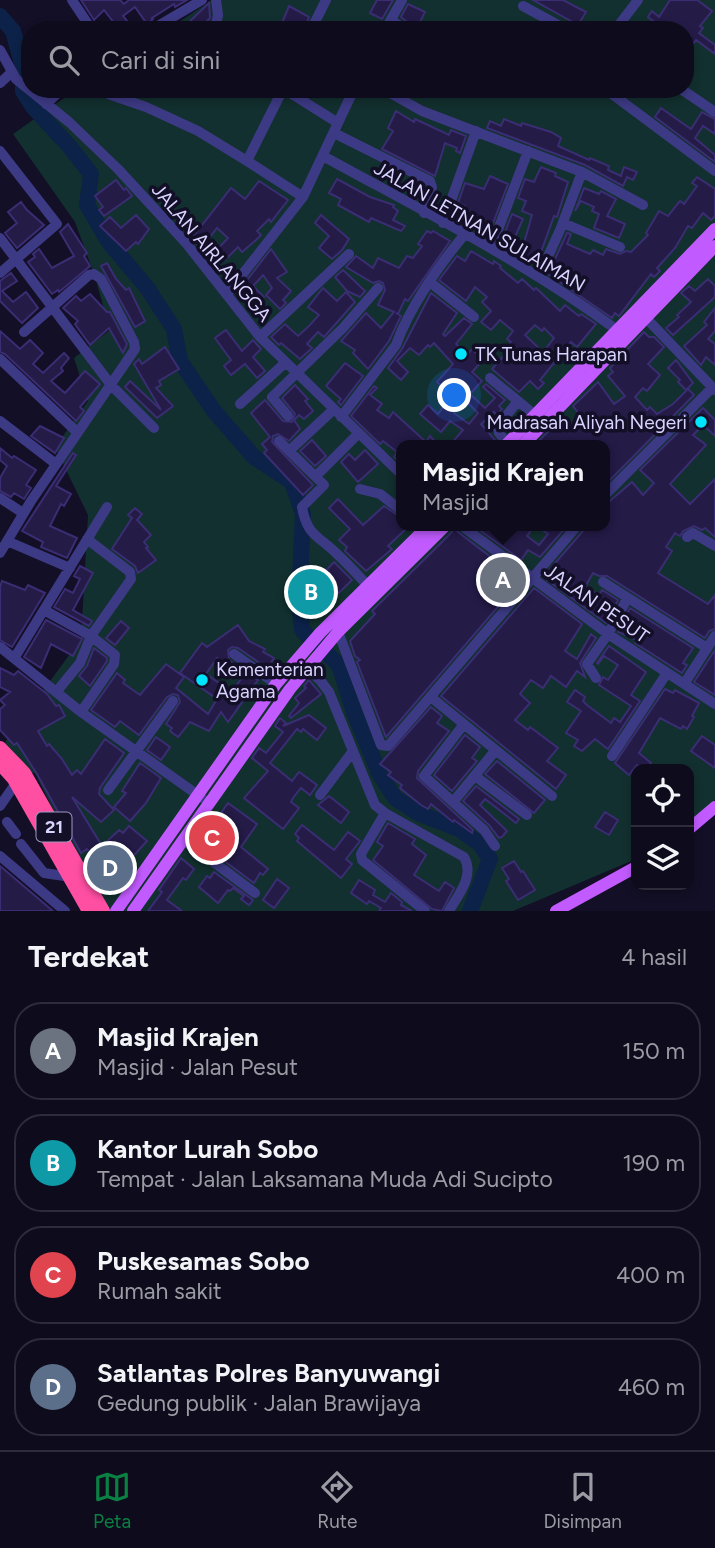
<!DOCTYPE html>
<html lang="id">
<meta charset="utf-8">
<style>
:root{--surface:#0e0b1c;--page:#1c1929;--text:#f1f3f6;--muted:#9b9ba3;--line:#2e2b3b;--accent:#0b8043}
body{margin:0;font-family:Figtree,sans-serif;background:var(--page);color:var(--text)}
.controls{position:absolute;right:21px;bottom:21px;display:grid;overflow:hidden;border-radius:14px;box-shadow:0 4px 10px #0003}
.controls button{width:63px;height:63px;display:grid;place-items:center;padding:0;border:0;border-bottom:2px solid var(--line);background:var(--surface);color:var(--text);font:35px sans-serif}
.you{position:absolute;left:455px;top:396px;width:24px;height:24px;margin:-18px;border:5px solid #fff;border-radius:50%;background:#1a73e8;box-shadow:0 0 0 10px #1a73e833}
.badge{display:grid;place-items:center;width:46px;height:46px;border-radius:50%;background:var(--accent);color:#fff;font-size:23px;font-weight:700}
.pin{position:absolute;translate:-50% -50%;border:4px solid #fff;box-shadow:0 2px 7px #0006}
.popup{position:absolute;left:396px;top:440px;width:214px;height:91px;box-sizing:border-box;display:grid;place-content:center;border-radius:14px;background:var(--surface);filter:drop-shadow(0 2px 5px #0005);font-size:23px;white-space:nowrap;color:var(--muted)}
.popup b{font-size:26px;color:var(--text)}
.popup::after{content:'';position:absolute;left:50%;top:100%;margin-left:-14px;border:14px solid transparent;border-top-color:var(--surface)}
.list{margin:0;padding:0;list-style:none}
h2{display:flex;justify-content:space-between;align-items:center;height:91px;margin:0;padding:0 28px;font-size:30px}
h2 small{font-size:23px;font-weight:400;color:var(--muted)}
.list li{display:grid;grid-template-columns:46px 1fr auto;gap:21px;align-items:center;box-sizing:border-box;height:98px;margin:0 14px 14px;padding:0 14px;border:2px solid var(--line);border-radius:28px}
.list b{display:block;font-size:26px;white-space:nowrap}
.list p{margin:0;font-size:23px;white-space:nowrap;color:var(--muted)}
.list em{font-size:23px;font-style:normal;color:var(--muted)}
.icon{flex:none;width:38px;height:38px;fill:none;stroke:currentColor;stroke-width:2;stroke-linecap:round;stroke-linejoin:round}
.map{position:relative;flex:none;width:715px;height:911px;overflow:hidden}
.search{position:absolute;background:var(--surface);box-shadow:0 4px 10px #0003;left:21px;right:21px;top:21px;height:77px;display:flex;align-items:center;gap:18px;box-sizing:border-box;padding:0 24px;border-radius:28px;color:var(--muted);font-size:26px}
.sheet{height:539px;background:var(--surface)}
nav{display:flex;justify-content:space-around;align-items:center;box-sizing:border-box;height:98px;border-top:2px solid var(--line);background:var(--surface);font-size:19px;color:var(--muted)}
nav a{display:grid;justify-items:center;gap:4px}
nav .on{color:var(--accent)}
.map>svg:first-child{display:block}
</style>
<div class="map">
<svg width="715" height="911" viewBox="0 0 715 911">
<rect width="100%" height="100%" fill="#130f26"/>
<path fill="#12302f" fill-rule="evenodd" d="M212 0H715V800L689 824V769H636V859L513 911H103L35 773 0 771V749L81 639 88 515 55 447 88 401 74 358 110 330 94 274 75 222 13 134 77 89H685V30H167ZM402 445H604V526H402Z"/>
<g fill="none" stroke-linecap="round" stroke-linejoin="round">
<path stroke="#0c2248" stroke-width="16" d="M0 16 13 31 23 67V91L33 107 70 147 91 174 87 205 108 241 148 289 174 329 180 361 214 411 254 457 292 482 303 514 299 602 302 630 339 665 354 712 380 775 395 798 418 813 459 829 480 844 490 859 470 911"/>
</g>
<path fill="#241b47" stroke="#3b2d73" stroke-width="2" fill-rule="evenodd" d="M81 0H120L124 4 129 0H187L175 7 174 4 152 18 153 19 147 24 135 7 123 16 132 27 128 30H102L114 23 104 10 94 20Z
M377 0H393L382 19 370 13Z
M533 0H563L586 12 578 25Z
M670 0H697L712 11 700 26 703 28 699 33 715 45V54L696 40 685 56V30H665L648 17 652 11 659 17Z
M209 3 210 18 198 30H188L186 25Z
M408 4 425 12 416 30 401 17Z
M289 6 309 17 304 30 280 28Z
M661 108 691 129 702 112 715 119V134L703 126 695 138 715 155V162L655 117Z
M396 111 414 122 415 119 449 135 451 130 466 136 460 153 456 151 457 148 445 143 435 176 382 149 393 131 388 128Z
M504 119 521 126 522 123 551 132 561 138 558 146 589 160 590 158 609 166 608 170 621 176 624 167 637 172 633 180 627 177 623 186 585 165 487 128 490 121 501 126Z
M541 167 556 173 555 176 568 182 557 217 554 216 537 263 529 260 528 262 520 257 532 215 522 211 526 201 518 198 525 179 534 182Z
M490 176 508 184 488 236 460 222 465 206 458 203 465 183 484 189Z
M697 177 715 189V216L711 220 703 213 692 228 688 226 675 248 657 268 660 271 654 277 651 274 619 316 615 313 612 318 548 274 567 233 571 234 567 244 590 254 593 250 603 255 606 249 620 254 626 251 631 252 648 235 646 233 659 211 668 216 680 201 684 204 697 186 692 183Z
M337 179 370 197 394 205 393 207 398 211 393 220 405 226 401 231 371 218 369 222 338 205 341 199 329 193Z
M116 180 124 190 126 188 132 196 104 216 99 210 103 207 95 196Z
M259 181 288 200 271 222 269 219 257 231 261 235 256 240 242 252 238 247 225 260 223 258 218 263 211 256 228 238 217 228 202 247 192 238 231 188 245 199Z
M584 188 599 194 601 191 616 199 607 216 625 224 619 238 594 228 599 214 592 211 594 207 581 201 575 211Z
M21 202 27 210 44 225 17 248 5 233 17 223 8 212Z
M512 214 523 219 509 250 500 245Z
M136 215 149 229 138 244 136 242 126 251 100 226 110 217 121 228Z
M321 215 349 239 342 250 332 259 319 248 329 236 315 223Z
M68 224 87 253 84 256 90 266 59 292 58 290 52 294 28 262 35 257 33 254 39 249 52 268 74 256 60 232Z
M427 231 431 233 433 231 450 241 408 301 405 299 398 314 396 313 401 316 389 341 368 369 353 353 355 350 341 341 366 313 381 328 394 312 378 305 385 290 383 283 379 281 373 283 346 267 356 256 373 268 378 258 399 268 407 256 413 258 422 246 418 244Z
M271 249 287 272 277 278 291 291 283 300 286 303 280 309 266 295 272 288 263 275 253 286 264 297 256 304 246 294 242 298 237 293Z
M471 251 493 264 494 261 501 266 500 268 518 283 522 279 534 290 536 288 560 311 565 305 575 313 579 316 581 314 596 324 577 347 571 342 540 380 544 383 538 389 530 381 519 392 492 369 510 349 507 347 511 342 507 339 513 331 500 320 491 330 481 322 491 311 482 302 487 297 475 287 466 301 439 280 457 256 465 261ZM535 325 542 331 544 328 554 338 543 352 525 335Z
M107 263 116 279 126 290 129 288 145 321 135 327 101 266Z
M343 270 365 291 360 297 347 291 335 277Z
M11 273 17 281 2 291 13 302 26 292 38 308 22 323 0 301V281Z
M708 279 715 286V297L673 335 666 328 679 317 677 315 691 302 681 293 689 286 695 291Z
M323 288 337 301 346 292 355 302 324 337 318 332 307 344 312 348 300 359 281 343 279 345 271 337 285 324 298 336 309 326 319 315 308 307Z
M431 293 457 313 443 334 445 336 464 318 472 324 456 344 467 355 472 349 483 360 472 372 482 381 470 394 485 408 495 398 483 387 486 384 505 400 499 406 502 409 497 415 494 412 481 424 495 440 489 445H450L463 430 450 421 441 432 420 414 428 405 438 414 452 395 437 382 453 364 434 343 430 347 428 345 419 355 410 348 397 361 408 372 401 380 388 368 402 349ZM464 399 478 413 469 424 454 413Z
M90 294 107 312H110L127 344 123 353 109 328 90 345 75 324 78 321 63 308 76 296 81 301Z
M715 308V331L708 339 715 344V365L706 357 701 365 684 346 707 325 704 322Z
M226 330 242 351 253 340 261 349 253 357 265 371 257 378 245 364 231 375 224 366 231 360 215 338Z
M0 331 20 349 30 340 43 353 33 364 43 373 64 353 69 358 61 368 63 371 51 381 65 393 85 371 100 384 80 407 84 411 76 421 5 354 0 352Z
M644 332 649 337H654L664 347 648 364 660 375 647 391 643 388 635 397 647 410 650 407 657 414 673 404 688 389 694 395 605 485V445H535L561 418 575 431 586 423 573 406 598 382 614 404 625 396 608 376 613 372 610 368Z
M165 347 179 369 159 381 161 385 156 388 173 406 157 418 125 387 130 381 161 410 134 364 139 359 142 364Z
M676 360 693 383 686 390 678 382 680 380 668 368Z
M345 363 363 376 341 405 338 402 341 399 326 386Z
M295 385 308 399 305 401 313 411 304 419 299 415 294 420 300 429 289 441 278 434 273 436 272 442 313 485 303 495 264 453 267 450 262 444 270 437 251 413 265 400 283 421 292 422 295 414 282 398Z
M374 386 377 388 370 395 382 404 377 410 389 418 393 412 426 442 430 436 438 445H402V464L394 457 397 452 383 441 380 444 351 416Z
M703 408 715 420V436L703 425 693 435 706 445 670 484 690 504 715 479V537L705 528 702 530 694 526 683 531 680 536 675 533 666 547 672 551 658 573 708 604 715 595V629L709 631 705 638 607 576H599L593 573 585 587 599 595 602 590 618 600 606 623 543 577 583 531 584 526H605V509L611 500 632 482 643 495 654 483 640 470Z
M40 426 64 438 55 453 31 436Z
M312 440 326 456 315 466 300 451Z
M0 448 12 458 14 456 36 470 26 485 31 488 24 499 14 493 11 497 0 491V478L7 466 0 460Z
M365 450 378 464 358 482 341 462 349 454 355 460Z
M73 453 76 455 56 486 71 494 64 506 61 504 50 526 77 538 67 558 41 547 43 542 22 531Z
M338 499 363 525 384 506 402 518V526H409L388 546 392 549 366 571 345 551 347 547 339 540 350 529 329 508Z
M135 508 142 514 137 520 151 535 144 542 148 547 146 548 156 560 138 573 135 566 112 549 132 518 128 515Z
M454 526 458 532 521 580 386 737 357 662 360 660 355 656 350 641 375 614 372 611 439 545 452 532Z
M474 526H534L527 536 539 545 548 534 537 526H567L540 557 528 550 521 560Z
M334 562 352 580 315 616 305 607 309 603 302 596Z
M80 566 93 573 73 610 92 621 89 626 54 607 65 589 73 593 80 579 74 576Z
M2 581 25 590 28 585 45 593 12 647 0 640V587Z
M534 588 582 624 565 651 577 659 591 634 596 638 580 663 585 677 577 671 566 687 551 676 543 688 531 680 520 694 530 703 515 720 528 730 530 727 558 748 547 761 566 775 556 789 441 696Z
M630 608 693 648 683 663 687 665 682 673 635 643 637 640 618 632Z
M46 620 82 639 73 656 51 644 41 668 24 657Z
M121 621 129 628 115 645 106 638Z
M238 625 249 641 265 649 263 652 274 658 267 668 238 648 232 647 228 650 229 660 258 680 228 722 221 712 209 731 190 722 178 737 170 731 172 728 166 724 180 702 178 695 173 694 167 697 139 735 120 721 115 727 91 710 117 673 125 680 123 683 140 695 166 664 184 677 176 688 208 714 217 699 180 673 202 643 207 647ZM217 658 243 676 232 692 206 674Z
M609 646 646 672 631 695 640 701 608 749 595 739 582 751 574 746 578 740 566 733 581 711 567 702 575 690 585 697 583 701 587 705 611 723 614 718 620 722 631 706 599 685 603 677 608 680 618 665 604 656 598 664 597 663Z
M94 648 107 658V661L90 686 79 676 87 666Z
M715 650V695L694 682Z
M0 668 14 675 18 671 47 694 56 706 59 705 65 716 38 731 47 746 49 744 62 759 72 775 77 770 81 774 105 739 124 753 100 788 99 794 114 810 101 822 72 797 102 846 119 830 123 833 129 826 147 841 114 877 87 849 81 853 37 774 17 743 14 745 0 730V709L5 705 0 700 10 692 0 687Z
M309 680 321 694 291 718 289 716 299 703 295 698 306 688 304 686Z
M665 689 673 693 675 690 699 703 692 716 694 717 687 729 683 726 681 729 660 718 639 753 651 763 646 769H641L637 765 629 775 615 763Z
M431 707 442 716 437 723 449 731 418 771 417 778 473 830 472 833 454 820 453 822 431 804 428 809 421 805 400 788 402 785 388 775 391 772 380 764Z
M309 715 326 728 317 740 303 729 301 732 297 729 270 763 292 781 299 772 317 785 310 795 301 788 293 798 291 802 299 808 283 829 244 798 268 771 252 758 259 748 266 753 283 732 275 726 280 718 286 723 283 726Z
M465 735 480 747 472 758 477 761 452 791 434 775Z
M702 736 715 745V768L691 751Z
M156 737 170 747 161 760 147 750Z
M497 761 545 800 534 813 485 774Z
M140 763 161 778 146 803 130 821 114 807 126 793 122 791Z
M476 786 519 819 516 823 485 799 480 805 507 831 502 837 499 838 489 825 463 801Z
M329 796 349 812 341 823 318 805Z
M228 803 257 824 241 847 268 869 263 875 260 873 254 883 200 843Z
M605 812 618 820 609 835 595 827Z
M388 823 415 839 412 844 426 855 414 875 439 891 445 882 454 888 442 911 432 909 373 860 383 846 377 842Z
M302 825 334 850 348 832 360 841 346 859 352 864 341 878 297 841 299 838 295 834Z
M181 858 194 869 186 880 183 878 167 900 182 911H148L162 892 159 890Z
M514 861 521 872 523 871 535 890 518 900 506 881 509 879 502 868Z
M0 866 53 911H0Z
M214 872 253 900 249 905 241 899 244 896 233 888 230 891 228 890 218 903 199 887 207 876 210 878Z
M277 879 289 888 274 908 263 900Z
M359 880 375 890 373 895 385 902 391 893 402 902 401 905 412 911H379L381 908 369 901 367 904 351 893Z"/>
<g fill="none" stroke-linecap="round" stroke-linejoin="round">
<path stroke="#3d3a85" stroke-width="10" d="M72 0 92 30
M523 6 567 30
M391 20 406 30
M151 30 202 0
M215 30 218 15 216 0
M311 30 326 0
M385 30 402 0
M615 30 638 0
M0 50 16 79 69 122 118 169 186 243 260 337 402 475
M0 83 12 72
M100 89 111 95 146 107 198 131 247 161
M283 89 247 161 303 197
M284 89 338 123
M383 89 422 111 582 172 560 230 539 276
M610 89 612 94 715 171
M681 89 715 112
M46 104 62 89
M334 133 430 181 432 187 424 213
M0 151 57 224 0 273
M323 156C423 211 525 262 617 330
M582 172 643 205
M443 223 476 131
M563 223 620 247
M0 238 111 385 154 428
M491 248 528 151
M431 283 474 317
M227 294 303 197 354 89
M646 318 715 390
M260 337 349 254
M0 359 77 432
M490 378 535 415
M240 404 285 363
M288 416 272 397 343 328 378 288
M341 417 396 345C409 308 439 265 465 234
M0 421 56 464
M279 441 324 485 302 507C307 536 319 536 337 554 348 564 358 575 368 586
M508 444 499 433 498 426 518 401
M289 451 333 410
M316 476 358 434
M360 489 380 494 402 511
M604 496 713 387
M0 498 23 513
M462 526 608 634 715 704
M687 537 693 533 715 546
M7 541 70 568
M0 553 31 501 135 349 134 342 101 279 94 274 89 275 24 332
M603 582 707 648
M44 610 91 636 115 655 114 664 81 712
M337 629 381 745 388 746 577 526
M0 647 81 712 202 798
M234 654 276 684
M15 657 107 507
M304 666 320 680 329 692 375 805 385 813 464 857C475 876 458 895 449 911
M596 678 587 664 608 634 627 599
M684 684 715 636
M57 691 80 663 91 636 131 579 130 572 87 539
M432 698 552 796
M464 724 424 776 484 830 495 846
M612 756 667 673
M475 776 527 815
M108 790 173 701
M320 795 353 751
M453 802 495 751
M0 806 16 783
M385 813 361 854 362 860 425 911
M7 822 16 834
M184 840 255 893
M21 844 44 873 71 877
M0 856 65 911"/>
<path stroke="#c25bff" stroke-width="12" d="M506 445 715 229
M523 445 715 246
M689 829 715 807
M116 911 276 684 320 633 428 526
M133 911 290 689 338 632 445 526
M556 911 636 867"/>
<path stroke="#ff4fa3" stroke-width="14" d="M0 748 24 773 103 911
M0 763 14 779 89 911"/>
</g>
<g fill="#00e5ff" stroke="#130f26" stroke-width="2.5">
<circle cx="461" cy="354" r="7"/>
<circle cx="701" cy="422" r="7"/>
<circle cx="202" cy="680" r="7"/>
</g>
<g text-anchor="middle" stroke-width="7" stroke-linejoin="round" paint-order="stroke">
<rect fill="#130f26" stroke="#9e99be" stroke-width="2" x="36.5" y="812.5" width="35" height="29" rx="5"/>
<g font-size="18" font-weight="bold" fill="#d9d4ff">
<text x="54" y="833">21</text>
</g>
<g font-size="19" fill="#d9d4ff" stroke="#130f26">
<text transform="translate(480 226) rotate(30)" y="7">JALAN LETNAN SULAIMAN</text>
<text transform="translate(212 252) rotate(50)" y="7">JALAN AIRLANGGA</text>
<text transform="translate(597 603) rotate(35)" y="7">JALAN PESUT</text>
</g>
<g font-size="19" fill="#d9d4ff" stroke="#130f26" text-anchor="start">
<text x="475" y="361">TK Tunas Harapan</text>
<text x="687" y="429" text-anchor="end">Madrasah Aliyah Negeri</text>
<text x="216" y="676">Kementerian<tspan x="216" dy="22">Agama</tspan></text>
</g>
</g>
</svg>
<div class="controls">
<button><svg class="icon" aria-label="locate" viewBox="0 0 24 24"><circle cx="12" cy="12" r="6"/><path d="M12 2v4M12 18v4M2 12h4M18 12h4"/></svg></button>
<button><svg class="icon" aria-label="layers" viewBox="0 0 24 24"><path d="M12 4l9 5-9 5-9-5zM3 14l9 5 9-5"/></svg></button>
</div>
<div class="you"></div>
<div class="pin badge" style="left:503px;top:580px;background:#6b7280">A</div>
<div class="popup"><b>Masjid Krajen</b>Masjid</div>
<div class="pin badge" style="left:311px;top:592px;background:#0f9aa8">B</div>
<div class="pin badge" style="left:212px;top:838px;background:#e0444e">C</div>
<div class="pin badge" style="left:110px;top:868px;background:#5c6f8a">D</div>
<div class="search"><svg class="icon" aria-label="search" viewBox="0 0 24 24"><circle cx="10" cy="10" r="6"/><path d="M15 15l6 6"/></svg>Cari di sini</div>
</div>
<section class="sheet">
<h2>Terdekat<small>4 hasil</small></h2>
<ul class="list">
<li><span class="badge" style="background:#6b7280">A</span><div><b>Masjid Krajen</b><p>Masjid · Jalan Pesut</p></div><em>150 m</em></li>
<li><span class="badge" style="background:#0f9aa8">B</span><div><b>Kantor Lurah Sobo</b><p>Tempat · Jalan Laksamana Muda Adi Sucipto</p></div><em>190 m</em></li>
<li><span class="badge" style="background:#e0444e">C</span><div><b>Puskesamas Sobo</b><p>Rumah sakit</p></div><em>400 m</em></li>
<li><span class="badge" style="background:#5c6f8a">D</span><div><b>Satlantas Polres Banyuwangi</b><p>Gedung publik · Jalan Brawijaya</p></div><em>460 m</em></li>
</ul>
</section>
<nav>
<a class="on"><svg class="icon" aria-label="map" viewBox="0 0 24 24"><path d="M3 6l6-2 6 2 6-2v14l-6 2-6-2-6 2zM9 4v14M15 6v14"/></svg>Peta</a>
<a><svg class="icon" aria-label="directions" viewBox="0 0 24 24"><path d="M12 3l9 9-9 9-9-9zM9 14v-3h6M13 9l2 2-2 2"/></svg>Rute</a>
<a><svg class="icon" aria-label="saved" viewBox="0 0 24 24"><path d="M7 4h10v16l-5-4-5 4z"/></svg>Disimpan</a>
</nav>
